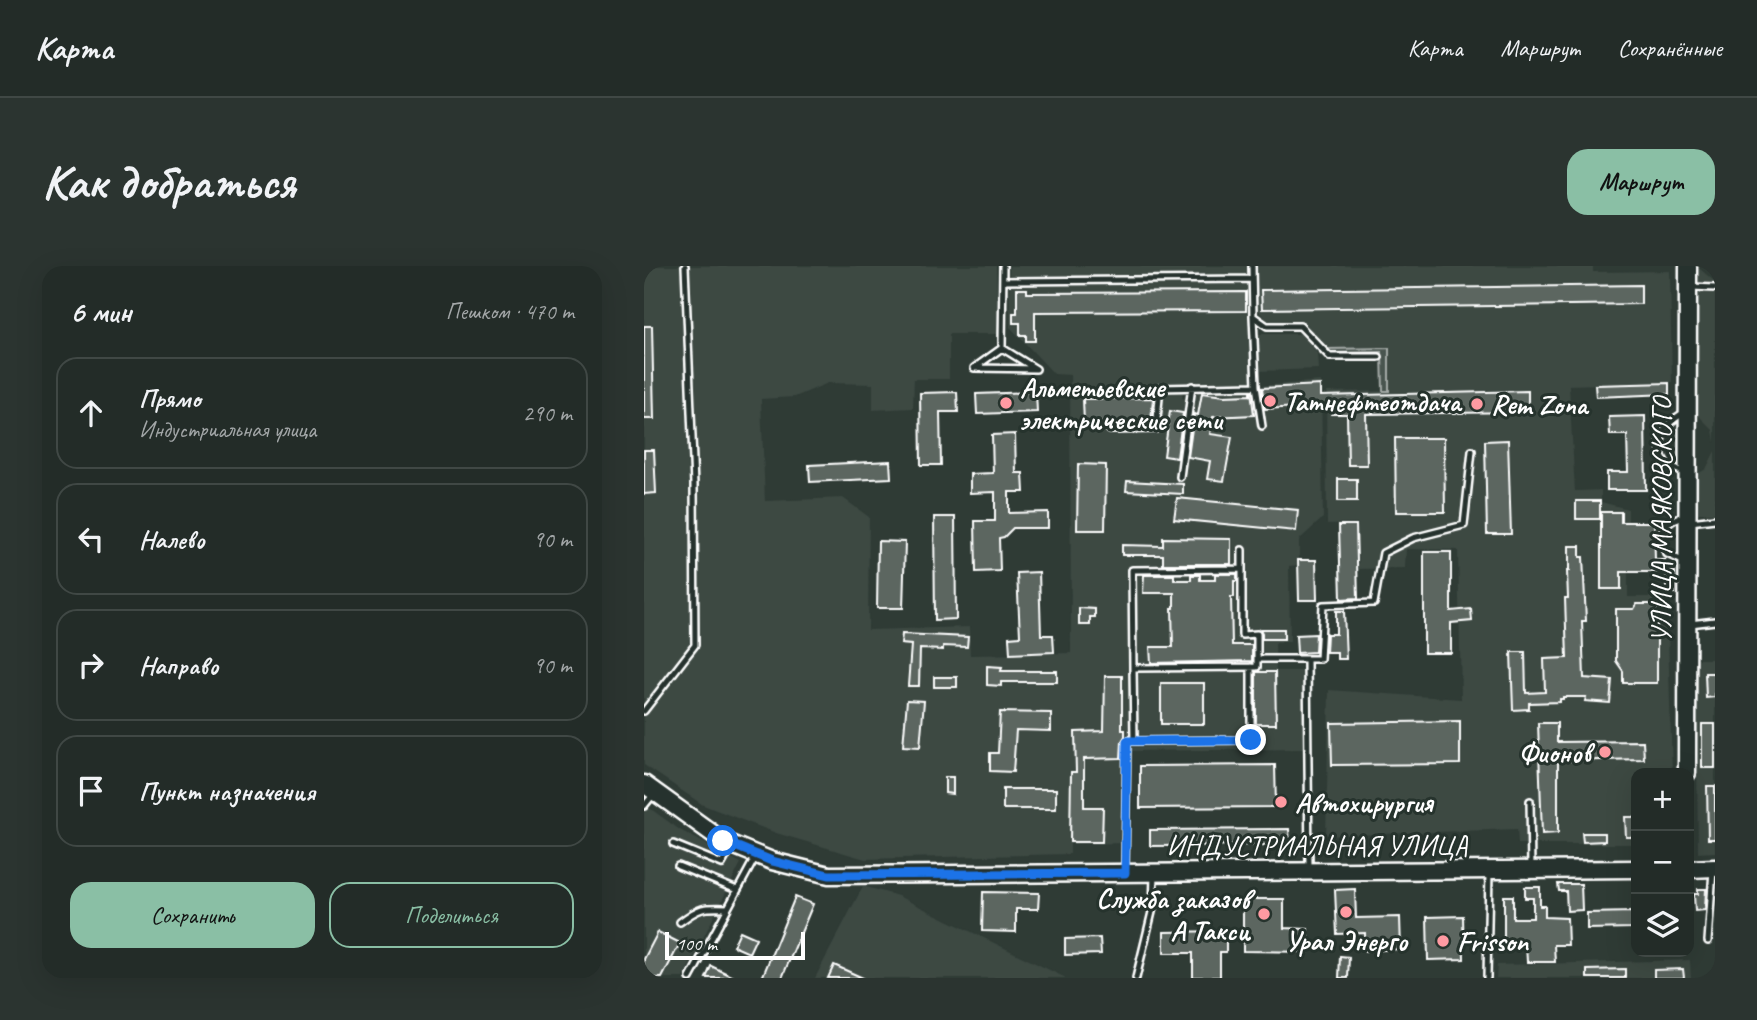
<!DOCTYPE html>
<html lang="ru">
<meta charset="utf-8">
<style>
:root{--surface:#232c28;--page:#2b3430;--text:#f1f3f6;--muted:#a3a7a8;--line:#404845;--accent:#8abfa5}
body{margin:0;font-family:Caveat,sans-serif;background:var(--page);color:var(--text)}
.controls{position:absolute;right:21px;bottom:21px;display:grid;overflow:hidden;border-radius:14px;box-shadow:0 7px 28px #0002}
.controls button{width:63px;height:63px;display:grid;place-items:center;padding:0;border:0;border-bottom:2px solid var(--line);background:var(--surface);color:var(--text);font:35px sans-serif}
.scale{position:absolute;left:21px;bottom:18px;width:140px;box-sizing:border-box;padding-left:7px;border:4px solid #fff;border-top:0;font-size:19px;line-height:24px;white-space:nowrap;color:#fff;-webkit-text-stroke:5px #26332d;paint-order:stroke}
.stop{position:absolute;width:21px;height:21px;margin:-16px;border:5px solid #1a73e8;border-radius:50%;background:#fff}
.stop.end{background:#1a73e8;border-color:#fff;box-shadow:0 2px 7px #0008}
.list{margin:0;padding:0;list-style:none}
h2{display:flex;justify-content:space-between;align-items:center;height:91px;margin:0;padding:0 28px;font-size:30px}
h2 small{font-size:23px;font-weight:400;color:var(--muted)}
.list li{display:grid;grid-template-columns:46px 1fr auto;gap:21px;align-items:center;box-sizing:border-box;height:112px;margin:0 14px 14px;padding:0 14px;border:2px solid var(--line);border-radius:21px}
.list b{display:block;font-size:26px;white-space:nowrap}
.list p{margin:0;font-size:23px;white-space:nowrap;color:var(--muted)}
.list em{font-size:23px;font-style:normal;color:var(--muted)}
.actions{display:flex;gap:14px;padding:21px 28px}
.actions a{flex:1;padding:16px 0;border:2px solid var(--accent);border-radius:21px;text-align:center;font-size:24px;color:var(--accent)}
.actions .main{background:var(--accent);color:#111}
.icon{flex:none;width:38px;height:38px;fill:none;stroke:currentColor;stroke-width:2;stroke-linecap:round;stroke-linejoin:round}
.map{position:relative;flex:none;width:1071px;height:712px;overflow:hidden;border-radius:21px}
header{display:flex;align-items:center;gap:42px;box-sizing:border-box;height:98px;padding:0 35px;background:var(--surface);border-bottom:2px solid var(--line)}
header strong{font-size:33px}
nav{display:flex;gap:38px;margin-inline-start:auto;font-size:24px}
.intro{display:flex;align-items:center;justify-content:space-between;box-sizing:border-box;height:168px;padding:0 42px}
h1{margin:0;font-size:49px}
.button{padding:18px 32px;border-radius:21px;background:var(--accent);color:#111;font-size:24px;font-weight:700}
main{display:flex;gap:42px;padding:0 42px}
aside{flex:1;background:var(--surface);border-radius:21px;box-shadow:0 7px 28px #0002}
.map>svg:first-child{display:block}
</style>
<header>
<strong>Карта</strong>
<nav><a>Карта</a><a>Маршрут</a><a>Сохранённые</a></nav>
</header>
<div class="intro"><h1>Как добраться</h1><a class="button">Маршрут</a></div>
<main>
<aside>
<h2>6 мин<small>Пешком · 470 m</small></h2>
<ul class="list">
<li><svg class="icon" aria-label="ahead" viewBox="0 0 24 24"><path d="M12 20V5M6 11l6-6 6 6"/></svg><div><b>Прямо</b><p>Индустриальная улица</p></div><em>290 m</em></li>
<li><svg class="icon" aria-label="left" viewBox="0 0 24 24"><path d="M17 20v-9H6M10 6l-5 5 5 5"/></svg><div><b>Налево</b></div><em>90 m</em></li>
<li><svg class="icon" aria-label="right" viewBox="0 0 24 24"><path d="M7 20v-9h11M14 6l5 5-5 5"/></svg><div><b>Направо</b></div><em>90 m</em></li>
<li><svg class="icon" aria-label="arrive" viewBox="0 0 24 24"><path d="M6 21V4h12l-3 4 3 4H6"/></svg><div><b>Пункт назначения</b></div></li>
</ul>
<div class="actions"><a class="main">Сохранить</a><a>Поделиться</a></div>
</aside>
<div class="map">
<svg width="1071" height="712" viewBox="0 0 1071 712">
<rect width="100%" height="100%" fill="#2f3b35"/>
<filter id="ink" filterUnits="userSpaceOnUse"><feTurbulence type="fractalNoise" baseFrequency=".0143" numOctaves="2"/><feDisplacementMap in="SourceGraphic" scale="14" xChannelSelector="R" yChannelSelector="G"/><feConvolveMatrix kernelMatrix="1 2 1 2 8 2 1 2 1" color-interpolation-filters="sRGB"/></filter>
<g filter="url(#ink)">
<path fill="#3c4842" d="M0 0H352L354 68H305V113H270L269 142 229 144V118L184 117 151 131 117 133 121 235 199 232 225 251 224 364 325 361 326 389 427 387 426 109 410 108 366 61 365 0H605L608 118 540 119 538 132 551 135 553 125 677 115 679 252 655 274V299L645 300 646 375 631 377 632 405H658L660 483 485 485 486 577 426 578V588L221 593 132 567 59 539 0 499Z
M613 0H949V6L1026 5 1028 116 925 119 931 225 957 224V236L984 243V331H1023L1028 507H992V578H874L873 563 682 570 685 424 817 433 814 284 762 283 761 302 715 303 713 257 683 258 682 126 745 125V83H682L662 58 623 55 614 44Z
M1051 3H1056L1071 16V176L1069 164 1052 147Z
M614 68H658L673 87 674 103 615 105Z
M1071 185V247H1050V210L1062 203Z
M1052 393H1071V586L1054 587Z
M0 538 36 564 97 597 39 712H0Z
M219 620 254 630 422 712H171Z
M1046 694 1047 712H852L853 699Z"/>
<path fill="#4a544f" stroke="#a4aaa7" stroke-width="2" d="M745 82V125H739L738 86 682 87V83Z"/>
<path fill="#5b6661" stroke="#fff" stroke-width="2" d="M997 19V38L618 43 617 24Z
M373 23H383V27L602 26V45L391 46V75H382V69H376V57H369V47H373Z
M0 60H8L10 153H0Z
M1025 117V128L952 131 951 119Z
M676 119V130L884 125V146L722 148 723 199H704L703 148H688V139L621 143 618 122Z
M606 125H607L610 149 569 151 566 168 588 171 580 215 563 213 566 195 544 191 550 148 554 149 558 127 580 130 606 129Z
M313 126 314 146H296L297 199H277L276 127Z
M392 126 393 146 333 148 332 128Z
M509 132 507 156 440 157 439 133Z
M526 145 539 147 533 192 520 190Z
M1001 150 1002 224H963V206H984L983 169H966L965 151Z
M371 168 372 207H379L380 226H365V247L404 246V262H369L360 271 355 272 356 305 332 306 331 255H351V226L326 227V208L349 207 348 169Z
M751 172H800L801 246H752Z
M864 174 867 268H843L841 175Z
M0 184H10L12 227 0 228Z
M246 195 247 212 166 216 165 199Z
M434 198 462 199 461 264H433Z
M694 213H713V235H694Z
M483 215 539 218V228L482 225Z
M533 232 654 244 652 265 530 253Z
M932 235H956V253H932Z
M957 246H977V256H1010L1011 294H1021V306H977V323H957Z
M290 251H311L312 353 291 354Z
M695 259H712L714 332 697 333Z
M519 272 587 273V298H519V289H478V279L519 280Z
M234 275 261 276 259 342H233Z
M925 280H936V291H939L942 355H938L940 412 968 414 966 437 941 435 942 431H919V433H916V436L885 437V443L869 444 867 386H881L882 427 901 426 900 393 923 392 921 332H924L923 305H925Z
M780 286H807V345L827 343 828 355 807 357V387H780Z
M654 294H672L673 334H655Z
M395 306 397 369H409L410 386 366 388 365 371 376 370 373 307Z
M1022 306H1031V327H1022Z
M571 308H593V315H590V331H587L588 379H608V395L507 397 506 381H529L528 342H530V327H499L500 309H530V314H547V309H556V314H571Z
M993 338H1013V417H979V405L972 395V343H990Z
M435 342 451 343V351H446V359H435Z
M692 345H700L702 393H693V386H682L683 368H692Z
M616 363H640V373H618V367Z
M258 368 324 371 323 381 299 380V384L276 383 275 420H264L267 379 257 378Z
M672 368 671 386 653 387 652 369Z
M343 400 358 401 357 405H413V416H357V420L343 419Z
M612 406H631L632 458H612Z
M1061 407H1071V431L1062 432Z
M461 410H478V464H481V470L478 475 477 492 440 493V541H459L458 576H426L427 506H432L431 466 460 465Z
M290 411H313V421H290Z
M517 417H560V458H517Z
M263 434 280 435 276 481 259 480Z
M356 446 407 447V465L372 464 369 506 346 505V487H354Z
M816 455V498L688 499 687 457Z
M894 457H913V476L999 475 1000 493 914 495V567L898 568Z
M1058 458H1071V502H1058Z
M631 499 632 541 496 542V500Z
M301 511H309V528L301 527Z
M1063 520H1071V573H1064Z
M359 523H412V543H359Z
M981 551H992V571H982Z
M645 563 646 579 506 580V564Z
M938 567H961V575L939 576Z
M914 618H937L938 644 923 645 922 625H915Z
M881 621H896V640H901V651L923 652 924 679H910L911 696H883L882 679H860V630H869V652H889V632H881Z
M711 623 712 652 756 651 757 683 721 685V667L693 668 691 624Z
M1054 623H1062L1061 644 1051 645 1050 628H1054Z
M339 626 395 627 394 643H372V666L338 665Z
M151 631 169 638 138 712H118Z
M599 633H640V662L664 663V686L599 685Z
M989 646V662L943 663V647Z
M819 650 820 693 784 694 783 651Z
M96 665 112 672 105 687 89 680Z
M582 665V686H576V711H549V687H520V666Z
M14 666 36 677 18 712H0V693Z
M456 672 457 688 421 689V673Z
M696 690 705 691 704 712H695Z
M190 699 219 712H184Z
M67 700 92 712H62Z
M981 703V712H943V704Z
M1039 703 1040 712H1010V704Z"/>
<g fill="none" stroke-linecap="round" stroke-linejoin="round">
<defs>
<path id="lane" d="M608 0 609 50 623 60H656L686 91H735
M359 15 608 13
M1047 21 1071 22
M358 82 392 103 330 102Z
M358 82 359 0
M612 120 618 160
M1041 146C1036 149 1031 152 1027 156 1015 166 1012 191 1026 201 1031 203 1037 205 1042 207
M466 164 512 163 516 122 612 120 609 50
M536 211 548 120
M1040 250C1028 253 1015 262 1018 276 1018 277 1023 287 1023 288L1041 296
M1046 256 1071 253
M1046 358 1071 355
M613 393H663L665 602
M663 393H676L679 339 730 337 739 287 769 272 820 259 828 185
M489 402 488 304 598 303
M0 445 51 379 50 219 41 0
M490 475 607 474V401
M886 535 887 602
M0 540 9 529
M29 578 78 598 88 580
M34 600 93 624
M481 605 483 475H490L489 402 613 401V368L598 369V284
M36 656C56 641 59 641 84 642
M1064 675 1069 604
M46 712 111 592
M492 712 509 642 510 609
M843 712 845 607"/>
<path id="secondary" d="M1043 507 1044 0
M0 518 79 575 128 595 185 609 992 603
M1045 603 1071 602"/>
</defs>
<use href="#lane" stroke="#fff" stroke-width="10"/>
<use href="#secondary" stroke="#fff" stroke-width="21"/>
<use href="#lane" stroke="#26332d" stroke-width="5"/>
<use href="#secondary" stroke="#26332d" stroke-width="16"/>
</g>
</g>
<g fill="none" stroke-linecap="round" stroke-linejoin="round" filter="url(#ink)">
<path stroke="#1a73e8" stroke-width="9" d="M79 575 128 595 185 609 481 607 483 475 607 474"/>
</g>
<g fill="#ff9aa2" stroke="#26332d" stroke-width="2.5">
<circle cx="626" cy="135" r="7"/>
<circle cx="362" cy="137" r="7"/>
<circle cx="833" cy="138" r="7"/>
<circle cx="961" cy="486" r="7"/>
<circle cx="637" cy="536" r="7"/>
<circle cx="702" cy="646" r="7"/>
<circle cx="620" cy="648" r="7"/>
<circle cx="799" cy="675" r="7"/>
</g>
<g text-anchor="middle" stroke-width="6" stroke-linejoin="round" paint-order="stroke">
<g font-size="28" font-weight="bold" fill="#fff" stroke="#26332d" text-anchor="start">
<text x="376" y="131">Альметьевские<tspan x="376" dy="32">электрические сети</tspan></text>
<text x="640" y="145">Татнефтеотдача</text>
<text x="847" y="148">Rem Zona</text>
<text x="947" y="496" text-anchor="end">Фионов</text>
<text x="651" y="546">Автохирургия</text>
<text x="606" y="642" text-anchor="end">Служба заказов<tspan x="606" dy="32">А Такси</tspan></text>
<text x="702" y="684" text-anchor="middle">Урал Энерго</text>
<text x="813" y="685">Frisson</text>
</g>
<g font-size="28" fill="#fff" stroke="#26332d">
<text transform="translate(1017 254) rotate(-90)" y="10">УЛИЦА МАЯКОВСКОГО</text>
<text x="673" y="589">ИНДУСТРИАЛЬНАЯ УЛИЦА</text>
</g>
</g>
</svg>
<div class="controls">
<button>+</button>
<button>−</button>
<button><svg class="icon" aria-label="layers" viewBox="0 0 24 24"><path d="M12 4l9 5-9 5-9-5zM3 14l9 5 9-5"/></svg></button>
</div>
<div class="scale">100 m</div>
<div class="stop" style="left:79px;top:575px"></div>
<div class="stop end" style="left:607px;top:474px"></div>
</div>
</main>
